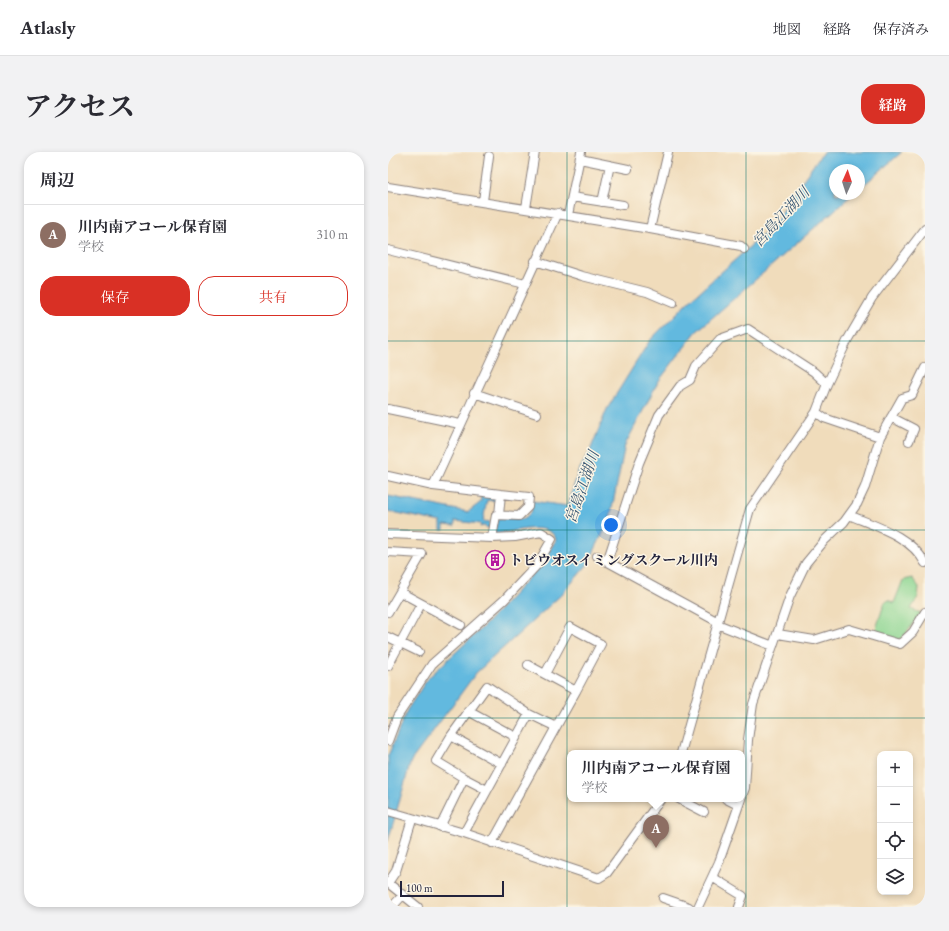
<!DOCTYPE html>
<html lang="ja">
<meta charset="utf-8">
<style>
:root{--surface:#fff;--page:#f2f2f3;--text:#2b2b33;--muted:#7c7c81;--line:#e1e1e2;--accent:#d93025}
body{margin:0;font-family:"EB Garamond","Noto Serif JP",serif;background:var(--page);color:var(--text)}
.controls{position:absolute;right:12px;bottom:12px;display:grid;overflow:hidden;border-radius:8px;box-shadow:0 2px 6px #0003}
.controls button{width:36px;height:36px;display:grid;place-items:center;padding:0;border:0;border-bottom:1px solid var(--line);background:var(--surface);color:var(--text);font:20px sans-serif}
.compass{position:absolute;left:441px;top:12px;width:36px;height:36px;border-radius:50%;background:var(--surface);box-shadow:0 2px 6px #0003;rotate:3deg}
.scale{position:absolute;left:12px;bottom:10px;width:104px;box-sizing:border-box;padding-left:4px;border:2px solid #22223b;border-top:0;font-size:11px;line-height:14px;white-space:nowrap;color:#22223b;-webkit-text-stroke:3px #fcf5e5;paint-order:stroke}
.you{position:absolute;left:223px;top:373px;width:14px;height:14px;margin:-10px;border:3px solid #fff;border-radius:50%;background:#1a73e8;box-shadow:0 0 0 6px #1a73e833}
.badge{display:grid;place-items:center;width:26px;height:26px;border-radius:50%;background:var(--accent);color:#fff;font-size:13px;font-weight:700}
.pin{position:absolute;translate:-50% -33px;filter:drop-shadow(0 1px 2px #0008)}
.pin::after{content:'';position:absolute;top:21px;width:14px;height:12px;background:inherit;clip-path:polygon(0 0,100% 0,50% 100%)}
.popup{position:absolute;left:179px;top:598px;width:178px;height:52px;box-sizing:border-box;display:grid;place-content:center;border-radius:8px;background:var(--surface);filter:drop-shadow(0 1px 3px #0005);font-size:13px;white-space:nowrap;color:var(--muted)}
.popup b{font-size:15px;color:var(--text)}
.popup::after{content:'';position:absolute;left:50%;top:100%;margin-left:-8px;border:8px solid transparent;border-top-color:var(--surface)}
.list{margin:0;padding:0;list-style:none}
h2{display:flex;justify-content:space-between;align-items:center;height:52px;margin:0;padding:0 16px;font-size:17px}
h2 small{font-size:13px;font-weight:400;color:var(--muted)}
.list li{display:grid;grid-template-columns:26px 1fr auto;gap:12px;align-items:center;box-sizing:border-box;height:60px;padding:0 16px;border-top:1px solid var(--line)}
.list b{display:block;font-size:15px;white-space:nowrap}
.list p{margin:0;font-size:13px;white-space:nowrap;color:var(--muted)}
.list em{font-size:13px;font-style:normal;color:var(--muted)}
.actions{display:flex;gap:8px;padding:12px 16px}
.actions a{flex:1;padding:9px 0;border:1px solid var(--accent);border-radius:16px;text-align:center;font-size:14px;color:var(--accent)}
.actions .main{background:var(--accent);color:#fff}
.icon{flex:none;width:22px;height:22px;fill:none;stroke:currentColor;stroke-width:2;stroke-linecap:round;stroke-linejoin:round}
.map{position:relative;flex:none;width:537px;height:755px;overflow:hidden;border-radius:16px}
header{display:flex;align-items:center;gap:24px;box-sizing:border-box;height:56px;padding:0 20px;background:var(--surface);border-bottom:1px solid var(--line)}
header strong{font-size:19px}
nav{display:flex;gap:22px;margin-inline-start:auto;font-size:14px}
.intro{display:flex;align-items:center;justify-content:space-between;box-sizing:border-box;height:96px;padding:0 24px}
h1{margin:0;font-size:28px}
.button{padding:10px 18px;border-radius:16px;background:var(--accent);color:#fff;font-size:14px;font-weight:700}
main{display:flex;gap:24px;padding:0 24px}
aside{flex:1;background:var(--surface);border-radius:16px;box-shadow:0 2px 6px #0003}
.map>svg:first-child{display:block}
</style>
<header>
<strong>Atlasly</strong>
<nav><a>地図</a><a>経路</a><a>保存済み</a></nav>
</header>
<div class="intro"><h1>アクセス</h1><a class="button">経路</a></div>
<main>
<aside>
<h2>周辺<small></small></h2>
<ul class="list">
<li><span class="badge" style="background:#8d6e63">A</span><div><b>川内南アコール保育園</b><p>学校</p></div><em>310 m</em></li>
</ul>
<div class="actions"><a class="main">保存</a><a>共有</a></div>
</aside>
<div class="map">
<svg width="537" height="755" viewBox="0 0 537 755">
<rect width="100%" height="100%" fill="#fcf5e5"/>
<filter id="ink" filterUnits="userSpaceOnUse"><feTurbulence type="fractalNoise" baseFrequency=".025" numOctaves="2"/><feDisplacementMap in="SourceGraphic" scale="8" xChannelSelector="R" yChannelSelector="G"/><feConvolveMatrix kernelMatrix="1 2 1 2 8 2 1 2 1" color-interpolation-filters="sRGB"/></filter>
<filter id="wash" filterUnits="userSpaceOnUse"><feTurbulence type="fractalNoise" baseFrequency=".012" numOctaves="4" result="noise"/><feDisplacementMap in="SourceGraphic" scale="16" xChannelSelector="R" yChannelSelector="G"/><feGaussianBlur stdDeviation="0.9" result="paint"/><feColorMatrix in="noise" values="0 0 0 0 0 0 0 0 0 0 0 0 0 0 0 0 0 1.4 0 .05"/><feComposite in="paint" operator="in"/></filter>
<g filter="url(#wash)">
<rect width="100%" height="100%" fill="#f0dcbb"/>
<path fill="#8cd692" stroke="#577c66" d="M524 426 531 435 530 445 523 457 533 461 517 483 509 489 486 483 496 452 500 448 506 451 515 428Z"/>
<path fill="#62b9df" stroke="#426e8d" d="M435 0H514L471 37V18H447V42H465L308 180 270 230 237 293 222 366 200 412 173 443 88 521 23 609 0 689V604L19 558 40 526 96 474 151 415 168 388C163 367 122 381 106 382L110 366 136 367 144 359 143 356 144 349 180 354 190 320 201 301 219 257 262 188 300 150 387 72 407 39Z
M0 344 80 360 93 350V344L109 345 108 349 99 348 95 369 102 370 101 376 97 375V373L92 375 93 372 67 369V374L56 373V378H53V370L0 359Z"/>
</g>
<g filter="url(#ink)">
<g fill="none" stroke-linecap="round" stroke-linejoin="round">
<defs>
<path id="minor" d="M192 7 240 17
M0 35 262 77 280 0
M184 45 235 53
M95 49 101 4
M214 50 222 13
M138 56 147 0
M180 63 193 0
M262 77 353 94 356 97
M0 98 137 132
M147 109 194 124 259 140 285 151
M439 232 460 187 484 146 537 77
M86 241 149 262
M0 257 72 272
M503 265 526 277 521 289
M0 324 45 334 170 61
M45 334 113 342
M461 363C487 374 523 384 537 411
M0 382 104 386 127 385 153 380 164 387 149 413 116 448 44 512 9 565 0 589
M104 386 108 363 131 364 140 355 141 345 113 342 111 363
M0 400 34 402 0 460
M209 404 330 470
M219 410 251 311 271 263 292 234 302 228 308 214 332 187 360 177 426 220 439 232 428 260 436 266 492 285
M12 440 73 473
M329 472 385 494
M390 482 426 488 461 477 512 492 525 480 537 460
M0 485 31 500
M140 513 188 539 168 575
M0 514 33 452
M157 522 182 475 213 492 188 539
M80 559 128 585
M63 584 114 612
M293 601 362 357 428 260
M99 638 76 626 48 609 63 584 99 534 141 562 168 575 104 691
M354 644 357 636 360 588 365 552 402 444 418 411 437 388 456 370 469 352 477 335 492 285 514 246 524 243 537 216
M291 647 316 660
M338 647 350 653
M0 659 76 681 211 726 219 721 273 647
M24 667 8 719 0 731 30 755
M52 675 76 626
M76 681 141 562
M324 725 355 744 351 755
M275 746 301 755
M4 755 14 744
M310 755 331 710 353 647"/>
</defs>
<use href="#minor" stroke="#897f7b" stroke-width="10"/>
<use href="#minor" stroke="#fff" stroke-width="8"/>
</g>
</g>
<path fill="none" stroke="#0f766e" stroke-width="1" stroke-opacity="0.55" d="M179 0V755M358 0V755M0 189H537M0 378H537M0 566H537"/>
<defs>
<symbol id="building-ring" viewBox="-11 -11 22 22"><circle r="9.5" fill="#fcf5e5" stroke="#b5179e" stroke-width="1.5"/><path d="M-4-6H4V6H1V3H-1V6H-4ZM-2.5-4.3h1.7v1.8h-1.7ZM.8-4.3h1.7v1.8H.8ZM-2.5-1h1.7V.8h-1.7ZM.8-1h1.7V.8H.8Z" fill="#b5179e"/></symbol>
</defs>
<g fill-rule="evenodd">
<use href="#building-ring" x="96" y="397" width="22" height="22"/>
</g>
<g text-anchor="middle" stroke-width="3" stroke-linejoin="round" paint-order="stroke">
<g font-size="14" font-weight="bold" fill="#22223b" stroke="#fcf5e5" text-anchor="start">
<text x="121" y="413">トビウオスイミングスクール川内</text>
</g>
<g font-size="15" font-style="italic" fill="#385774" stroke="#fcf5e5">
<text transform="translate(393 65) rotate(-47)" y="5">宮島江湖川</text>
<text transform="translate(194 335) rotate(-71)" y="5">宮島江湖川</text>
</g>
</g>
</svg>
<div class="controls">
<button>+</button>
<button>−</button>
<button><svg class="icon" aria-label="locate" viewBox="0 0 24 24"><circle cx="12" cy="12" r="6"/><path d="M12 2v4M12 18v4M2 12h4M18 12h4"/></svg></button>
<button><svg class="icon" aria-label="layers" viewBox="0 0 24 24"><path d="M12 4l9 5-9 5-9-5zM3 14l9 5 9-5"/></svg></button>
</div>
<svg class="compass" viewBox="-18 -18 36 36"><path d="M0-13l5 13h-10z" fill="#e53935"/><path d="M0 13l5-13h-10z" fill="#7c7c81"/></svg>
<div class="scale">100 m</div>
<div class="you"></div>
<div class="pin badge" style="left:268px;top:696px;background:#8d6e63">A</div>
<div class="popup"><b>川内南アコール保育園</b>学校</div>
</div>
</main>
